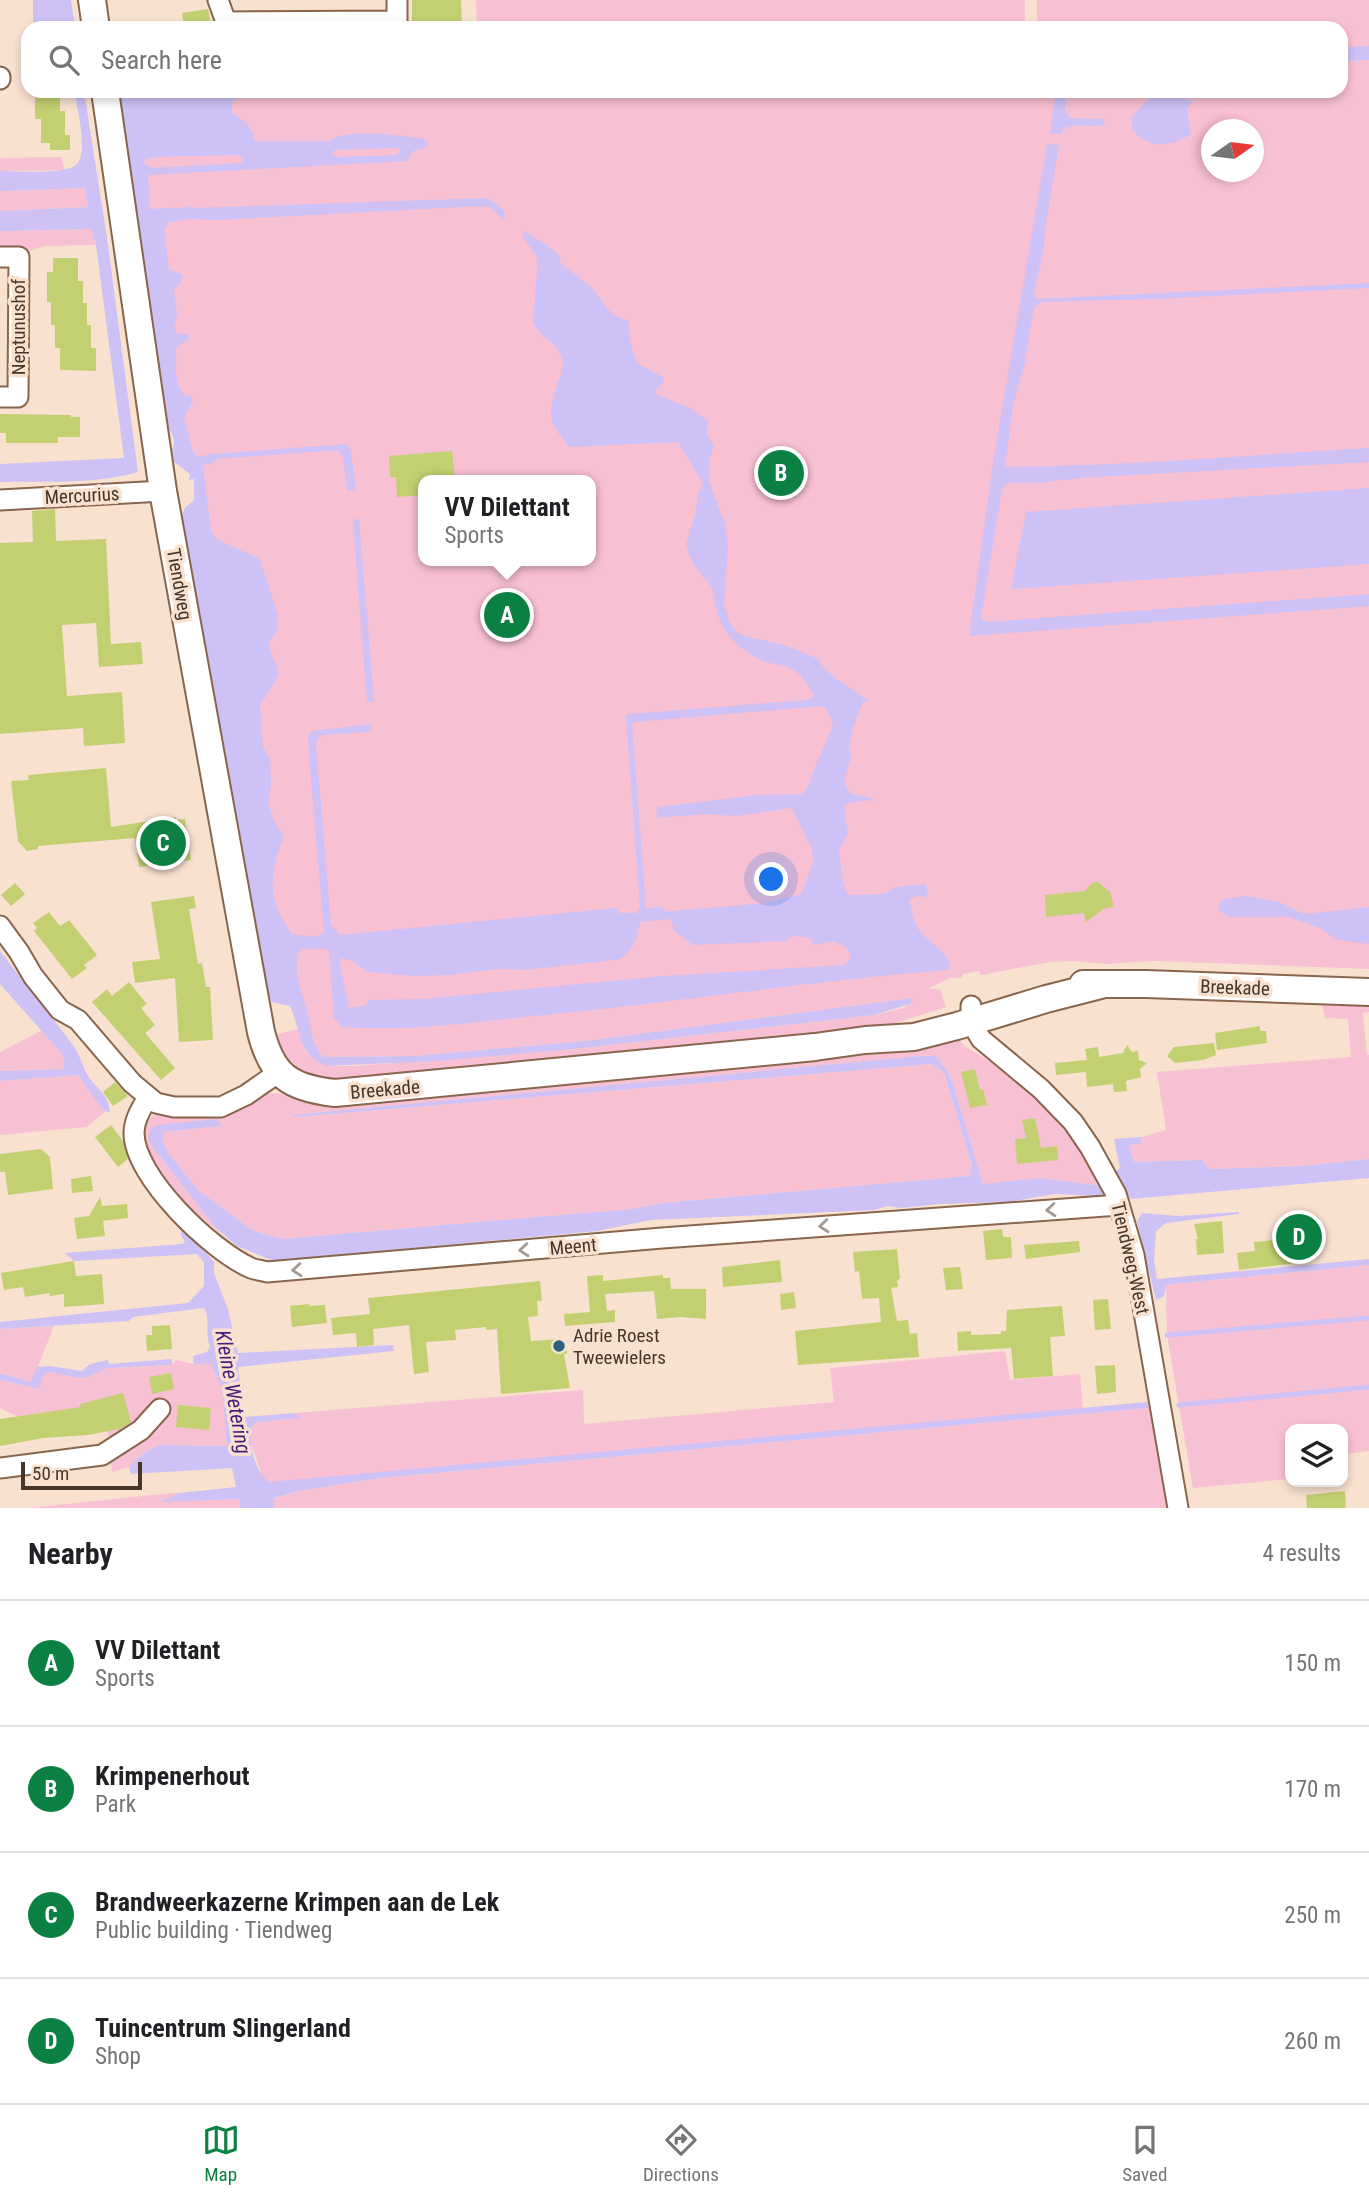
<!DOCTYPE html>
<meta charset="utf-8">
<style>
:root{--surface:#fff;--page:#f2f2f2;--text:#202124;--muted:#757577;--line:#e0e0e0;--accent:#0b8043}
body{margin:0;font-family:"Roboto Condensed",sans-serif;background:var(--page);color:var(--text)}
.controls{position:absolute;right:21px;bottom:21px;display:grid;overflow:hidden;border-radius:14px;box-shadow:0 4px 10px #0003}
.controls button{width:63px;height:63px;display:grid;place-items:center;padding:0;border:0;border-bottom:2px solid var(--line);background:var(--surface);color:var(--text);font:35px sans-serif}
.compass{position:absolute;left:1201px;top:119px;width:63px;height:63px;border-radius:50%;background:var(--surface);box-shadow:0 4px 10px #0003;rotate:76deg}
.scale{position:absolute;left:21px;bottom:18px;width:121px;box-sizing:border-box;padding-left:7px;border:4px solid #47362b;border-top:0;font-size:19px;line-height:24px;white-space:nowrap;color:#47362b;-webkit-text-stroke:5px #f9e1d0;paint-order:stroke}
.you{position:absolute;left:772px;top:880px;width:24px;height:24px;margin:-18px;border:5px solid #fff;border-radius:50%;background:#1a73e8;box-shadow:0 0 0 10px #1a73e833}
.badge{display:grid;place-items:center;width:46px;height:46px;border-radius:50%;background:var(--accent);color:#fff;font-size:23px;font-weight:700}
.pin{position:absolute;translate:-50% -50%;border:4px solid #fff;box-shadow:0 2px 7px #0006}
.popup{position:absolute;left:418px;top:475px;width:178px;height:91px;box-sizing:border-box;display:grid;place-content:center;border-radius:14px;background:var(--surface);filter:drop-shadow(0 2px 5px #0005);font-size:23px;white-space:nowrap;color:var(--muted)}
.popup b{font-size:26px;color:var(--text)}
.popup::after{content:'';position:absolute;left:50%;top:100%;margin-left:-14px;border:14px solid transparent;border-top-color:var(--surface)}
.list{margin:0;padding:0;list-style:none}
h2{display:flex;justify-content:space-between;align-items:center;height:91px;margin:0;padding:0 28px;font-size:30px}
h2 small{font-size:23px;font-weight:400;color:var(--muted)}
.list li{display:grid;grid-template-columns:46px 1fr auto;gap:21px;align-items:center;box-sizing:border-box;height:126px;padding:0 28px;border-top:2px solid var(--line)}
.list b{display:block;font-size:26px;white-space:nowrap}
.list p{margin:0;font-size:23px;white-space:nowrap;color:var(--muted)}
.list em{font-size:23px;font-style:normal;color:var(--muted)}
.icon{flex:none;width:38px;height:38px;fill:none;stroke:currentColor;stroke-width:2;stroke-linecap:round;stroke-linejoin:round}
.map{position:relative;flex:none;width:1369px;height:1508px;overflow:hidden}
.search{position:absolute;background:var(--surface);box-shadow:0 4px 10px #0003;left:21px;right:21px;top:21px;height:77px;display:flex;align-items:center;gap:18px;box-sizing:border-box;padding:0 24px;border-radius:21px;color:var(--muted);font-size:26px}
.sheet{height:595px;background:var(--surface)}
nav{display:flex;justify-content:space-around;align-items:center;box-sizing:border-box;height:98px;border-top:2px solid var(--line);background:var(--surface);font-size:19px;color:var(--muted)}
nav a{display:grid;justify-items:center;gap:4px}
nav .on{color:var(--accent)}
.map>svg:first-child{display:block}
</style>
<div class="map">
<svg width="1369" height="1508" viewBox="0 0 1369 1508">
<rect width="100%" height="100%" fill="#f9e1d0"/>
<path fill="#f8c0d3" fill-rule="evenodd" d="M476 0H1025V28H477Z
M1037 0H1369V969L1155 961 1105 964 1074 961 1050 962 981 975 979 971 963 974 961 978H950L927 989H940L946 1007 890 1025 857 1033 328 1084C294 1070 288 1069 271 1036L297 1029 306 1052 327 1066H355L574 1049 874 1015 904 1008 912 998 585 1041 413 1056 323 1057 316 1048 309 1045 284 975 124 92 1341 91V28H1037ZM1212 130H1254V172H1212ZM423 480H591V561H423Z
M61 157 65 170 0 171V158Z
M86 188 88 207 0 211V191Z
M91 229 96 245 44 246 29 251H0V231Z
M1320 996 1369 998V1012L1363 1013 1367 1055H1369V1159L1302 1166 1210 1169 1202 1160 1134 1162 1129 1145 1141 1144V1137L1166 1130 1157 1072 1351 1057 1348 1019 1325 1018Z
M43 1030 63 1055 64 1069 0 1071V1052Z
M954 1035 965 1046 1010 1074 1047 1104 1076 1139 1095 1168 1096 1185 1040 1178 983 1185 953 1084 947 1071 936 1056H920L292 1115 295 1117 932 1064 944 1073 972 1165 969 1176 662 1203 633 1209 572 1214 281 1239 252 1230 197 1189 168 1152 162 1138 164 1132 220 1126 157 1125 155 1150 214 1226 226 1238 161 1183 140 1133 145 1121 154 1115 261 1094 276 1093 325 1105 770 1059Z
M79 1075 102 1109 106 1111 87 1127 0 1135V1081Z
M1369 1265V1451L1343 1454V1429H1290V1479L1193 1488 1167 1335 1166 1286 1172 1284Z
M54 1326 32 1382 0 1373V1329Z
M1005 1351 1010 1380 1080 1374 1083 1409 279 1482H270L263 1478 250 1441 251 1427 257 1422 299 1418 295 1413 583 1390 584 1424 834 1402 830 1368Z
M176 1360 194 1364 210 1362 222 1388 227 1446 159 1445 144 1453 129 1467 112 1472 105 1411 23 1419 0 1408V1380L38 1389 43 1376 47 1372 79 1378 107 1368 172 1365Z
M1147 1402 1154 1406 1172 1508H274L273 1499 299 1491 381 1478 1147 1408Z
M171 1493H180L162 1501 240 1499 241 1508H30Z"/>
<path fill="#cec1f5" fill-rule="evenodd" d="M33 0H71L75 28H33Z
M1369 46V60L1341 61V47Z
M74 91H84L107 238 138 472C94 485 45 481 0 482V464L124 458 96 245 91 229 0 231V211L88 207 85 188 0 191V171C17 171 64 175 76 165 89 155 77 106 74 91Z
M118 91H337H265L233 100 231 113C244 119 252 126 255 141H329C351 127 396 136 422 138L428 142 427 147 413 151 407 161 148 175 150 209 190 207 191 204 193 208 488 198 504 210 505 221 490 207 481 206 218 220 191 219 169 222 164 230 169 270 183 274 182 281 174 289 177 314 174 327 178 334H187L190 338 176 348C177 364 173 382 184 395L191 396 193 402 184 417 193 452 198 457 210 454 347 444 351 451 356 489 347 491 343 456 337 450 217 459 212 464 203 465 211 531 216 539 260 559 278 616 277 630 269 643C270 654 277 663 279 675L260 706 263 747 270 758 271 786 268 802 275 823 284 836C269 874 266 900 292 934L313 937 324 933 309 755 308 736 312 731 371 724 372 729 368 732 323 735 317 739 316 745 331 925 340 935 616 908 619 913H636L640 908 626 716 629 714 806 700 814 696C790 650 777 675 745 651 730 640 719 625 716 607 714 601 714 592 711 586 708 581 703 578 700 573 693 565 689 555 686 544L696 511 698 493 703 484 678 442 569 447C546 418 548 417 558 382 561 375 564 368 562 360 560 342 538 338 533 322L538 259 523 237V230L551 248 561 257 559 262C568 270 577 275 586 283 602 295 606 317 628 320L631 346 637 363 663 377 664 382 656 390V394L690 408 708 421 707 434 714 446 709 461V481L725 524 728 545 724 604 730 624 738 633 745 636 788 646 818 659 825 669 834 677 869 701 863 702 854 725 849 745 851 756 844 782 851 794 869 797 874 800 851 802 844 806 848 834 839 850 843 883 848 895 885 894 895 887 926 884 928 897 918 896 909 899C911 908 913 918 917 927 926 942 942 945 951 965L948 970C809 981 672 1003 534 1016 471 1022 406 1032 342 1027L334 1018 329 949H300C291 971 303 993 308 1015 311 1031 312 1043 323 1057L413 1056 585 1041 912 998 913 1003 874 1015 574 1049 437 1061 327 1066C297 1056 301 1029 290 1006L272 1002 269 996 180 519 185 508 194 500V479L189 480 190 474 174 462 170 454C176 444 175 437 168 428ZM398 148 400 152 395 155 336 157 331 154 335 150ZM238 155 244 159 241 163 152 168 143 163 145 160 156 157ZM824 706 833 722C828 742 821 752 814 769 809 781 811 784 802 794L757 795 658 807 656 813 658 818 705 814 735 816 792 808 812 850 813 863 801 894 766 903 672 911 666 912 662 907 646 908 632 725 635 722ZM671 919 674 931 693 945 785 941 793 936 810 938 813 945 834 941 847 948 851 958 845 965 664 976 422 999 370 1000 364 1006 349 1008 340 964 341 958 352 961 367 972 413 976 447 975 499 969 524 970 616 960C633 955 637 938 640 922Z
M1056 91H1068L1065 111 1070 118 1104 119 1105 125C1091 128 1078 123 1065 128L1061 134H1050Z
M1166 92 1192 101 1187 110 1191 135C1166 147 1152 150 1132 130V116L1152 95Z
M1047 144 1059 145 1045 229 1044 247 1034 294 1036 299 1369 283V288L1156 299 1042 302 1034 307 1025 362 1013 406 1005 467C1127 466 1248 455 1369 448V462L1079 478 1040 483H1008L1002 489 981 618 987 622 1369 594V606L969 636 993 463Z
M1369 488V564L1011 589 1026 512Z
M357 518 359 520 374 702H367L353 521Z
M1246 896 1279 902 1304 914 1369 907V944L1337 940 1320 928 1289 917H1228L1218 910 1221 900Z
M0 951 73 1045C79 1054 81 1061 85 1070 92 1087 110 1093 110 1113L102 1109 78 1075 0 1081V1071L64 1069 63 1055 0 984Z
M920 1056H936L947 1071 953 1084 983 1184 1040 1178 1096 1185 1102 1179 1109 1193 1096 1196 1055 1194 1009 1202 938 1204 901 1208 887 1206 875 1210 651 1220 597 1231 274 1261 237 1246 214 1226 155 1150 148 1139 151 1129 157 1125 217 1119 221 1126 164 1132 162 1139 168 1152 197 1189 252 1230 281 1239 572 1214 633 1209 662 1203 969 1176 972 1165 944 1073 932 1064 295 1117 291 1115Z
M1141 1137V1144L1129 1145 1134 1162 1202 1160 1210 1169 1302 1166 1369 1159V1178L1131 1199 1111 1175 1120 1168 1114 1139Z
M1239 1212V1214L1166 1223 1156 1231 1154 1259 1157 1279 1369 1259V1265L1172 1284 1166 1286 1164 1296 1156 1300 1137 1221 1142 1213 1178 1216Z
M184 1228 214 1262V1273L228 1309 238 1353 393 1345 394 1351 238 1367 244 1417 295 1413 300 1418 257 1422 251 1427C249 1444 254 1473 270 1482L1147 1402 1148 1408 381 1478 299 1491 274 1498V1508H241L239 1499 159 1502 180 1493 236 1487 232 1468 131 1474 129 1467 144 1453 159 1445 227 1446 222 1388 210 1363 194 1364 193 1356 207 1352 210 1346C204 1333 211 1321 204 1308L133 1317 129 1321 0 1329V1322L188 1303 204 1286V1263L197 1254 74 1261 65 1253 182 1244 185 1242 180 1233Z
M172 1359V1365L107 1368 88 1377 79 1378 47 1372 43 1376 39 1389 0 1380V1373L31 1382 37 1367 49 1366 82 1371 90 1364 108 1360 109 1364Z"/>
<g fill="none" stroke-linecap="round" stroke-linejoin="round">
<path stroke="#cec1f5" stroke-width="5" d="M1167 1335 1369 1318
M1179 1405 1369 1387"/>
</g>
<path fill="#c2d071" d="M412 0H461L462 28H412Z
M208 9 211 24 205 25V28H184L182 13Z
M35 91H60V111H65V135H70V150H50V143H41V119H35Z
M53 258H78V281H83V303H87V325H91V348H96V371L60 370V348H55V325H51V302H47V272H53Z
M0 414 71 415V417H80V437H58V443H6V433H0Z
M452 451 455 480H423V495L397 497 396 477H390L389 456Z
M55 509 56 541 106 539 111 644 141 642 143 664 99 667 96 623 62 625 67 696 122 692 125 743 84 746 83 728 0 734V543L33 542 32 511Z
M106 768 111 827 176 817V820L185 819 191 860 139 867 135 838 38 846V849L27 851 18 841 11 781 29 780 28 775Z
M1098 882 1110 892 1114 907 1105 908 1086 922 1084 913 1046 917 1045 895 1085 891 1092 883Z
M15 883 25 894 11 906 1 895Z
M194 896 196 908 189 909 198 964 202 963 206 987H210L213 1040 179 1042 175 978 135 983 132 962 160 959 151 902Z
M49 912 60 926 69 920 97 955 84 965 87 968 72 979 34 931 37 928 33 923Z
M129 982 147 1004 141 1008 155 1025 145 1033 175 1068 161 1080 92 1002 107 989 112 996Z
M1260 1026V1031H1266L1267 1043 1217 1050 1215 1033Z
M1214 1043 1216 1055 1203 1060 1175 1063 1167 1056 1174 1047Z
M1127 1045 1132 1052 1138 1051 1139 1060 1147 1063 1140 1069 1141 1077 1126 1081 1127 1091 1114 1092 1113 1084 1087 1087 1086 1072 1056 1075 1055 1063 1087 1060 1085 1049 1098 1047 1099 1057 1123 1053Z
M975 1069 980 1090 983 1089 987 1105 970 1108 961 1072Z
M115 1082 128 1096 113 1106 103 1092Z
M1035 1118 1041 1148 1057 1146 1058 1160 1017 1164 1015 1139 1026 1138 1022 1120Z
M111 1125 123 1141 128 1159 118 1167 95 1137Z
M41 1149 50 1157 53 1189 8 1195 5 1172H0V1154Z
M91 1176 93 1191 72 1193 71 1179Z
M100 1197 102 1206 127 1204 128 1218 103 1221 105 1236 77 1239 74 1218 89 1216Z
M1222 1221 1224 1253 1197 1255 1196 1239H1198L1194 1224Z
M1002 1229 1003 1237H1011L1012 1258 986 1260 983 1231Z
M1304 1237 1306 1262 1239 1270 1237 1253 1255 1251 1254 1242Z
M1079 1241 1080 1252 1026 1259 1024 1245Z
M897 1249 900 1279 897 1280 898 1287 891 1288 897 1321 908 1320 910 1334 917 1333 919 1357 798 1365 795 1331 881 1322 879 1298 862 1299 859 1271 855 1272 853 1252Z
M780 1260 782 1282 723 1287 722 1267Z
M74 1261 76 1276 102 1274 104 1304 64 1307V1294L50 1296 49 1293 25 1297 23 1287 4 1290 1 1273Z
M960 1267 963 1289 946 1290 943 1268Z
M603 1275V1281L663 1275V1278H670L671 1289H706V1319L681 1317 657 1319 654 1291 605 1294 607 1311 615 1310V1322L565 1326 564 1314 590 1312 587 1276Z
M540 1281 542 1301H537L538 1316 528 1317 531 1341 563 1339 566 1343 567 1354H564L570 1388 501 1394 497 1329 486 1330V1327L455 1330 456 1340 426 1342 429 1372 414 1374 409 1325 373 1329 374 1345 357 1347 356 1333 333 1335 331 1318 370 1314 368 1298Z
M794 1292 796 1308 781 1310 780 1294Z
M1108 1299 1111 1329 1095 1330 1093 1300Z
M309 1304V1306L325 1305 327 1323 292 1327 290 1306Z
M1062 1306 1065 1336 1050 1337 1053 1376 1014 1379 1011 1348 958 1351 957 1332 971 1331V1335L1001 1334V1331H1006L1007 1310Z
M170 1325 172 1349 147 1351 146 1335H152V1326Z
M1115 1365 1116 1392 1097 1394 1095 1366Z
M171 1373 174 1389 152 1394 149 1377Z
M123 1393 131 1422 120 1429 88 1435 43 1438 0 1446V1419L81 1407 80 1404Z
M178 1405 211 1408 209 1430 176 1427Z
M1345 1491 1346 1508H1307L1306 1495Z"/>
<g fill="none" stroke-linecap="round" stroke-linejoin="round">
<defs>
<path id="street" d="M218 0 226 22 397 21
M397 0V28
M0 77V79
M0 257H19L18 397H0
M0 500 163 491
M0 926 19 952 33 976 60 1010 78 1020 132 1083 156 1103 174 1107H221L246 1095 279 1072
M971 1006V1022L981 1039 1041 1089 1073 1122 1090 1147 1116 1194 1134 1255 1178 1508
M148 1098C141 1108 134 1120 134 1133 134 1177 212 1251 251 1268 255 1270 262 1270 267 1272L662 1238 1119 1205
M0 1468 102 1455 141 1430 160 1409"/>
<path id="secondary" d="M92 0 96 28
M105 91 163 491 261 1032C272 1076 290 1088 335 1093L815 1047 865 1040 914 1037 957 1026 1046 999 1101 985
M1083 984H1146L1369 992"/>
</defs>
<use href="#street" stroke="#88654c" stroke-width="23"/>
<use href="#secondary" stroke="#88654c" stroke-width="30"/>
<use href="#street" stroke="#fff" stroke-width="19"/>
<use href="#secondary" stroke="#fff" stroke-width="26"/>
</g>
<defs><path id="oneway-chevron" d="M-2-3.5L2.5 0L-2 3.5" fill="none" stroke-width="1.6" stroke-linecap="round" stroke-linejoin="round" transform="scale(1.75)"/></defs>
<g stroke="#a39a95">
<use href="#oneway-chevron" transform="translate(1051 1210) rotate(175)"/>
<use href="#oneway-chevron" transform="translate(824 1226) rotate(175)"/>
<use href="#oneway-chevron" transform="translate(524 1250) rotate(175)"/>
<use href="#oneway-chevron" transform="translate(297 1270) rotate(175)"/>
</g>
<circle fill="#2c607c" stroke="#f9e1d0" stroke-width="2.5" cx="559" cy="1346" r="7"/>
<g text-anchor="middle" stroke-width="7" stroke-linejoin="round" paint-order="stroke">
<g font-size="19" fill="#47362b" stroke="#f9e1d0">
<text transform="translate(18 327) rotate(-90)" y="7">Neptunushof</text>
<text transform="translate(82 495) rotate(-3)" y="7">Mercurius</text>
<text transform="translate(180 584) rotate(80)" y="7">Tiendweg</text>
<text transform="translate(1235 987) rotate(2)" y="7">Breekade</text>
<text transform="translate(385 1089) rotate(-5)" y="7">Breekade</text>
<text transform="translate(573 1246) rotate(-5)" y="7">Meent</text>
<text transform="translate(1131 1258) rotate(77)" y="7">Tiendweg-West</text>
</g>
<g font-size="19" fill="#47362b" stroke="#f9e1d0" text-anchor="start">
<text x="573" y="1342">Adrie Roest<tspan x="573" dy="22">Tweewielers</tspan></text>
</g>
<g font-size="21" font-style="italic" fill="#431c7c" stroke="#f9e1d0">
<text transform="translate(233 1392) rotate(80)" y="7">Kleine Wetering</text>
</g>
</g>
</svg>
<div class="controls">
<button><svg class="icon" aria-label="layers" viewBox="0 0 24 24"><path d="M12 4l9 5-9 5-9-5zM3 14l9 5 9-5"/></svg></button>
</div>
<svg class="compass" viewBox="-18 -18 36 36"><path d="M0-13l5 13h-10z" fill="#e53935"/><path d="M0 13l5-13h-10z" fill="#757577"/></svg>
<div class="scale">50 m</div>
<div class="you"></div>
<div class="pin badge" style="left:507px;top:615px">A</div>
<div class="popup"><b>VV Dilettant</b>Sports</div>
<div class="pin badge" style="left:781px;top:473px">B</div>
<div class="pin badge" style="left:163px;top:843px">C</div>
<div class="pin badge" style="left:1299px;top:1237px">D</div>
<div class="search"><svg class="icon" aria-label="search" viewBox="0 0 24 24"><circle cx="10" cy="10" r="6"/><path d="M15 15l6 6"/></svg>Search here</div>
</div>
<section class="sheet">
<h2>Nearby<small>4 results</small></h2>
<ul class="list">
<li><span class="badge">A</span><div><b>VV Dilettant</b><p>Sports</p></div><em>150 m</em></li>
<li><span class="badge">B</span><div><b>Krimpenerhout</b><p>Park</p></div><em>170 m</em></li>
<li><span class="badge">C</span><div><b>Brandweerkazerne Krimpen aan de Lek</b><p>Public building · Tiendweg</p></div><em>250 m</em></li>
<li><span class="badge">D</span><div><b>Tuincentrum Slingerland</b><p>Shop</p></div><em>260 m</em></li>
</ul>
</section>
<nav>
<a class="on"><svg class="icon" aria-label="map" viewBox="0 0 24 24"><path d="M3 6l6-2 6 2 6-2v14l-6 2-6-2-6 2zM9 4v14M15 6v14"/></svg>Map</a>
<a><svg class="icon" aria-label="directions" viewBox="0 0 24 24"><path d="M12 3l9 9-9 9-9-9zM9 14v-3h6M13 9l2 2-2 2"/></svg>Directions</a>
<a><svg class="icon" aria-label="saved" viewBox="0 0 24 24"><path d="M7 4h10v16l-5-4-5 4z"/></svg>Saved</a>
</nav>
